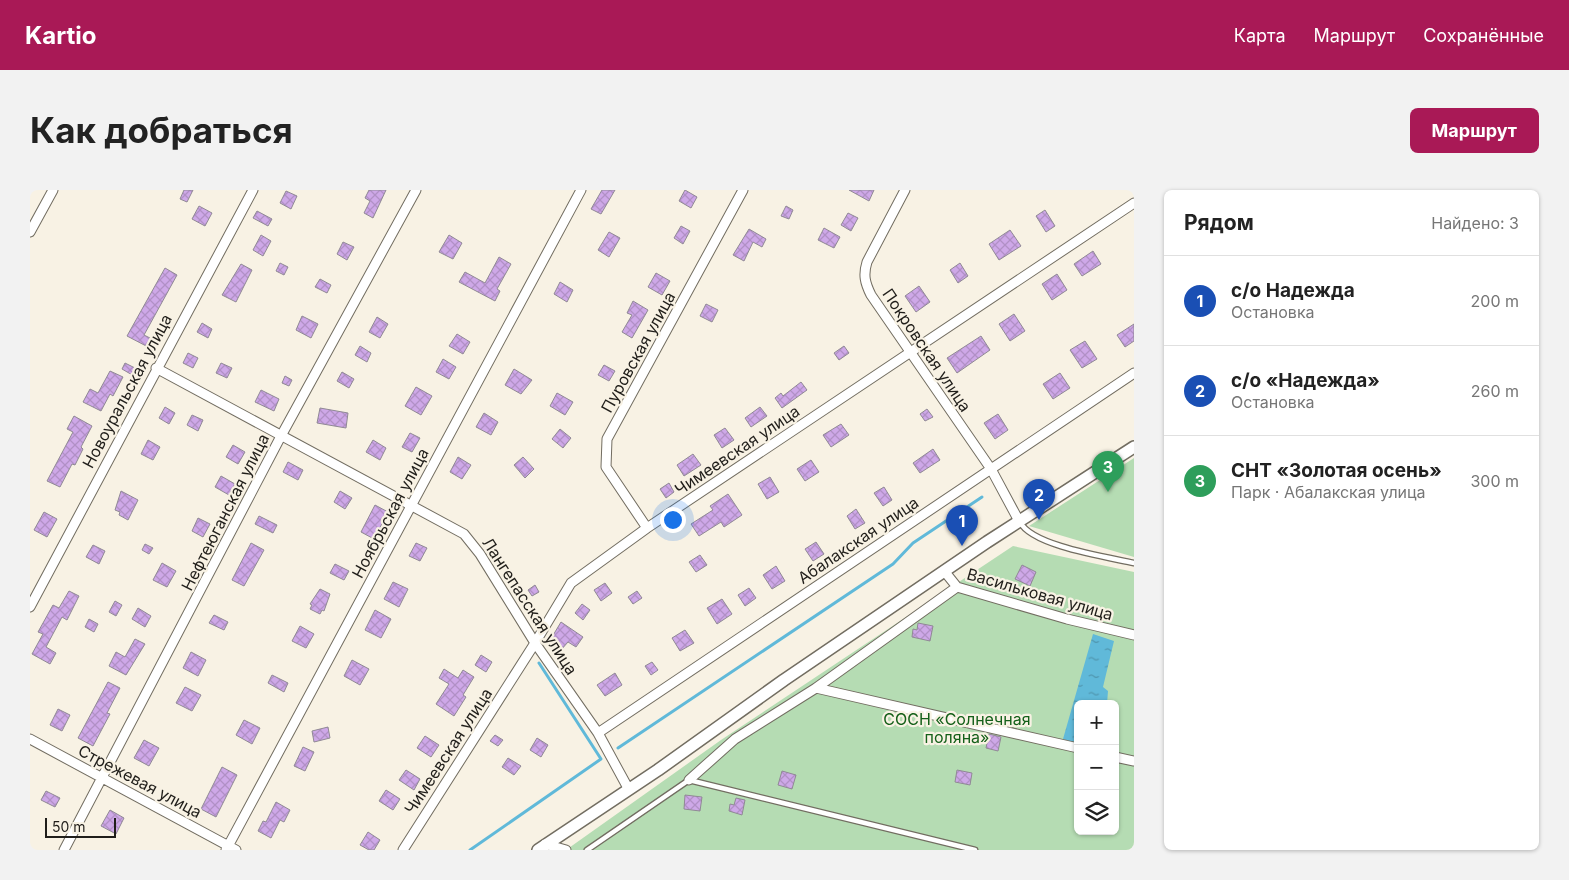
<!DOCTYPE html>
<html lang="ru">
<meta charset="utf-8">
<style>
:root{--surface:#fff;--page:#f2f2f2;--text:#222;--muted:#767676;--line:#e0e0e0;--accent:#a91956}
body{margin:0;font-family:Inter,sans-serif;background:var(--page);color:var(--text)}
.controls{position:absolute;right:15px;bottom:15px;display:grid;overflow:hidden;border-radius:8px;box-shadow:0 1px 4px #0004}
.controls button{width:45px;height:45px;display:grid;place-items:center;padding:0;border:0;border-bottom:1px solid var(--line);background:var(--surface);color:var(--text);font:25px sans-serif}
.scale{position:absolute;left:15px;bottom:12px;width:71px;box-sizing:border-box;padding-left:5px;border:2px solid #201e1a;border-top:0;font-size:14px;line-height:18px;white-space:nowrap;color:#201e1a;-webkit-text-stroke:4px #f8f2e4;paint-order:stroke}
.you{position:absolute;left:642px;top:329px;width:18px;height:18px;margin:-12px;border:4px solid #fff;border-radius:50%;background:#1a73e8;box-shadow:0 0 0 8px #1a73e833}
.badge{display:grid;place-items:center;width:32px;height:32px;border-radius:50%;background:var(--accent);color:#fff;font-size:16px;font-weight:700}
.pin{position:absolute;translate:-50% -41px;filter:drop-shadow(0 1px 2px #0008)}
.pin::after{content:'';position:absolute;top:26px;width:18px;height:15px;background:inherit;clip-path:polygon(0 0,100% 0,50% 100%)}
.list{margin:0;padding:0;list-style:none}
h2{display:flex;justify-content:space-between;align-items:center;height:65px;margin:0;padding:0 20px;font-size:21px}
h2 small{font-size:16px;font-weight:400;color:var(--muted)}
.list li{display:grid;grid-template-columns:32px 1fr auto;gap:15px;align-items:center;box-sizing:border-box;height:90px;padding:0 20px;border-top:1px solid var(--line)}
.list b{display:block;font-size:19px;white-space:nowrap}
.list p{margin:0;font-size:16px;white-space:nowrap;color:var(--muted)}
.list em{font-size:16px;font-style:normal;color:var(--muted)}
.icon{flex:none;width:28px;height:28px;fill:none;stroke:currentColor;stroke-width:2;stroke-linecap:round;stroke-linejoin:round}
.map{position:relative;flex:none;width:1104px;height:660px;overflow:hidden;border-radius:8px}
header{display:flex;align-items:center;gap:30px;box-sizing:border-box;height:70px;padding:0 25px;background:var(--accent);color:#fff}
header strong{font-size:24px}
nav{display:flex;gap:28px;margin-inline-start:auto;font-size:18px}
.intro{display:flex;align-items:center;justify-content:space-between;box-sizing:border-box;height:120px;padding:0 30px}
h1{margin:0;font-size:35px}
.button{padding:12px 22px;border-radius:8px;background:var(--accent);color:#fff;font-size:18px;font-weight:700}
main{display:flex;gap:30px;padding:0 30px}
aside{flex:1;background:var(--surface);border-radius:8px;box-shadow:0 1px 4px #0004}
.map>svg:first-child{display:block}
</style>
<header>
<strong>Kartio</strong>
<nav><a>Карта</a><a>Маршрут</a><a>Сохранённые</a></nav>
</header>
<div class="intro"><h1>Как добраться</h1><a class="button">Маршрут</a></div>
<main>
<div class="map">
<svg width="1104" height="660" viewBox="0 0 1104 660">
<defs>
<pattern id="water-ripples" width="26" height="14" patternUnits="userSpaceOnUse" patternTransform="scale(1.25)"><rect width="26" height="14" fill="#60b9d9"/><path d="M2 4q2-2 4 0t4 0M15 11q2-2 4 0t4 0" fill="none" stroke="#4f96af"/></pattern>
<pattern id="building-cross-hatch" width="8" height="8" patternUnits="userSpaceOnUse" patternTransform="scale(1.25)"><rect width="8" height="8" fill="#cea8e8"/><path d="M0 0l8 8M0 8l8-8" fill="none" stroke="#b190c6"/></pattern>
</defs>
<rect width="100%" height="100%" fill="#f8f2e4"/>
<path fill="#b5dcb3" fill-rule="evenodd" d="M1104 268V367L999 336Z
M983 356 1104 382V660H536L691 550ZM1048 514H1085V641H1048Z"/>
<path fill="url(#water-ripples)" d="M1063 444 1084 451 1073 497 1078 501 1077 514H1048V550L1042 552 1033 549Z"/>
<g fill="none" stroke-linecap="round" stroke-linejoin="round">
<path stroke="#60b9d9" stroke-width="3" d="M588 558 863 374 883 353 952 307
M440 660 571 569 509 473"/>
</g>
<path fill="url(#building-cross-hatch)" stroke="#908995" d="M154 0H163L157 12 150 9Z
M339 0H356L343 28 334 23 340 11 335 8Z
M572 0H585L571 24 561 19Z
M655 0 667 7 661 18 649 11Z
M819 0H844L839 11Z
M256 1 267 6 261 19 250 13Z
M169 16 182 23 175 36 162 29Z
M756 16 763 20 759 29 751 26Z
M1015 20 1025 36 1016 42 1006 26Z
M227 21 242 29 238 36 223 28Z
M818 23 828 28 821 41 811 35Z
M651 36 660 41 653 54 644 48Z
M794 38 810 47 804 58 788 50Z
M719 39 736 49 732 57 723 52 714 71 703 65Z
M980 40 991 56 969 70 959 54Z
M579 42 590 48 579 67 568 60Z
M231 45 241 51 233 66 223 60Z
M419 45 432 53 423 69 409 62Z
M313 52 324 57 317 70 307 64Z
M1063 61 1071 74 1052 86 1044 74Z
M469 67 481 74 467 99 470 101 465 111 429 92 435 82 455 93Z
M250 73 258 77 254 85 246 81Z
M930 73 938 86 928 93 920 80Z
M211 74 222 80 206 112 192 105Z
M135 78 147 85 114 145 124 150 120 158 97 146Z
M626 83 640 91 632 105 618 97Z
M1027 84 1037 100 1022 110 1012 94Z
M290 89 301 95 297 103 285 97Z
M530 92 543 100 537 112 524 104Z
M889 96 900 112 886 122 875 106Z
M603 111 618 120 602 148 592 142 602 125 597 123Z
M676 114 688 120 682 132 670 126Z
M984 124 995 141 980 151 969 134Z
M272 126 288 134 281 148 266 140Z
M347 127 358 134 350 148 339 142Z
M172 133 182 139 178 148 167 142Z
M1104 134V151L1095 157 1087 145Z
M427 144 440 152 433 164 419 156Z
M951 146 960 160 927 183 917 168Z
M1055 151 1067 169 1052 178 1040 160Z
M330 156 341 163 337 172 325 165Z
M814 156 819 163 809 170 804 163Z
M158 163 168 168 163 178 153 173Z
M413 169 426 177 419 189 406 182Z
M95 173 107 179 104 186 92 179Z
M191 173 202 178 197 188 186 183Z
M574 175 585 181 579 191 568 185Z
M484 179 502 190 491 204 475 195Z
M80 181 93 187 83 206 80 204 71 221 53 212 60 199 68 203Z
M312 182 324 189 319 198 307 191Z
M1030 183 1040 198 1023 209 1013 194Z
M255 186 262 190 259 196 252 193Z
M771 192 777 200 752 218 745 208 751 203 753 206Z
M386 197 402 206 391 225 375 216Z
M231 200 249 209 244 221 225 212Z
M527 203 543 212 535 225 520 216Z
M135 217 145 223 139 234 129 228Z
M730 217 737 226 721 237 715 228Z
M290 218 318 223 316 238 287 233Z
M897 219 903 227 895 231 890 224Z
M454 223 468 232 461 245 446 237Z
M968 224 978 240 965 249 954 233Z
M162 225 173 230 168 241 157 235Z
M44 226 62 236 51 257 53 259 45 275 42 274 30 297 17 291 43 242 37 239Z
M811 234 819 245 801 257 793 245Z
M695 238 704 250 692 258 684 245Z
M530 239 541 248 533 258 522 249Z
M380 243 390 248 382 262 372 257Z
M118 250 130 257 123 270 111 264Z
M343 250 356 258 350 270 336 262Z
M203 255 215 262 208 274 196 267Z
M903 259 910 270 890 283 883 273Z
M663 264 671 275 654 286 647 275Z
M428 267 441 275 432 289 420 282Z
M493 267 504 279 495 288 484 275Z
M781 270 789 282 775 291 767 279Z
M258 272 273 280 268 290 253 282Z
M191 286 205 294 199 305 185 297Z
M740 287 749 302 737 309 728 294Z
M639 293 644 302 636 308 630 299Z
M854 297 862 310 853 316 844 303Z
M91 301 108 310 98 330 89 325 90 322 85 320Z
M310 301 322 308 315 319 304 312Z
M698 304 712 325 694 337 691 332 669 346 661 334 683 320 680 316Z
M345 315 358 322 344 349 331 342Z
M826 319 835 333 825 339 817 326Z
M14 322 27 329 17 347 4 340Z
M229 326 247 335 243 343 225 334Z
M168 328 180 334 173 347 162 341Z
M786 352 794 364 783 371 775 359Z
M221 353 234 360 214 396 202 390Z
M386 353 397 358 390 371 379 366Z
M115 354 123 358 119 364 112 360Z
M63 355 75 361 69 374 56 367Z
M670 365 677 375 666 382 659 372Z
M132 373 146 381 137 397 123 390Z
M305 374 319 381 314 390 300 383Z
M992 375 1006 382 1000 396 985 389Z
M746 376 755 391 742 399 733 385Z
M363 392 378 399 369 417 354 409Z
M575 393 582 403 571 411 564 400Z
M505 395 509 402 502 406 498 400Z
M719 398 726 408 715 416 708 405Z
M290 399 300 404 294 421 292 420 290 424 280 419 282 415 280 414Z
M39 401 49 406 37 430 32 427 16 457 26 463 20 474 2 464 13 444 8 442 23 415 29 418Z
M607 401 612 408 603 414 598 407Z
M692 409 702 424 687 434 677 418Z
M85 411 92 415 86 426 79 422Z
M552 414 560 420 553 430 545 423Z
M108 418 121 426 115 437 102 429Z
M345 420 361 429 351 448 335 440Z
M184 425 198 432 194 440 179 433Z
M59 429 68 434 64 442 55 437Z
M531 432 553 447 546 457 538 452 531 460 522 447Z
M888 433 903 436 900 451 882 447 883 439 887 440Z
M270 436 284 444 276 458 262 451Z
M655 440 664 453 650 461 642 448Z
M105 449 115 454 96 485 79 476 86 462 95 467Z
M161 462 176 470 168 486 153 478Z
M451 465 462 472 456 482 445 475Z
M322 470 339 479 330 495 314 486Z
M622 472 628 480 621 485 615 476Z
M414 479 428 488 433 480 444 487 433 505 436 507 424 526 406 514 419 494 409 488Z
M585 483 592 495 575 506 567 495Z
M242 485 258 493 254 502 238 493Z
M78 492 90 498 77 523 80 524 63 556 48 548Z
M155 497 171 505 162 521 146 513Z
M28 519 40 525 32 541 20 535Z
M214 530 230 538 222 554 206 545Z
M298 537 300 548 284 552 282 541Z
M959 544 971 547 968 561 956 558Z
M465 545 473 550 468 556 460 551Z
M395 546 409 555 401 567 387 558Z
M507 548 518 555 511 567 500 560Z
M114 550 129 558 119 576 104 568Z
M273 557 284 562 275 581 264 576Z
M478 568 491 576 484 585 472 577Z
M192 577 207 585 186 627 171 619Z
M376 580 390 589 384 600 369 590Z
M927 580 942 583 940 595 925 592Z
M752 581 766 585 762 599 748 595Z
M356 600 370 609 363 620 349 611Z
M16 601 30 608 25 617 11 610Z
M655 605 672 607 670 621 654 619Z
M706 608 715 610 712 625 699 621 700 614 704 615Z
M246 612 260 620 254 632 250 630 241 648 228 641 233 631 236 632Z
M80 620 94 628 86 644 71 636Z
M338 642 350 650 344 660H339L330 655Z"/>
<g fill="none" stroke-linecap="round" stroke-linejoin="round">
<defs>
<path id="service" d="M990 332C1002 356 1077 367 1104 373
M557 660 659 590 945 660"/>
<path id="minor" d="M875 0 837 72C833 85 835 93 841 105L961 279 989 331
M0 42 23 0
M126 178 434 344 450 364 505 453 568 543 598 598
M617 338 576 277 577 249 713 0
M915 382 927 397 1037 429 1104 445
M0 417 223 0
M786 498 927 397
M568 543 1104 183
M0 549 206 660
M1085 567 1104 571
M659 590 705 549 786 498 1048 558
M515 654 536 660
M34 660 251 246 386 0
M196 660 551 0
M373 660 505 453 541 393 617 338 1104 13"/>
<path id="tertiary" d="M508 660 628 580 754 490 957 352 1104 257"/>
</defs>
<use href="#service" stroke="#726d61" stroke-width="7"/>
<use href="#minor" stroke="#726d61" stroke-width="11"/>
<use href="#tertiary" stroke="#726d61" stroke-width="14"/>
<use href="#service" stroke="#fff" stroke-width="4.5"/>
<use href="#minor" stroke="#fff" stroke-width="9"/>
<use href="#tertiary" stroke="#fff" stroke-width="11"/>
</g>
<g text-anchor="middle" stroke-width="4.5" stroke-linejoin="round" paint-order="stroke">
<g font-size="16" fill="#201e1a" stroke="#f8f2e4">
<text transform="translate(897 160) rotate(56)" y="6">Покровская улица</text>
<text transform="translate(608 162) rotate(-61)" y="6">Пуровская улица</text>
<text transform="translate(97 201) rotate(-62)" y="6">Новоуральская улица</text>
<text transform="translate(707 260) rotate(-34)" y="6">Чимеевская улица</text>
<text transform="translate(195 322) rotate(-63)" y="6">Нефтеюганская улица</text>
<text transform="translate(360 323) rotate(-62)" y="6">Ноябрьская улица</text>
<text transform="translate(828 350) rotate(-34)" y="6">Абалакская улица</text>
<text transform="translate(1010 404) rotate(16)" y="6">Васильковая улица</text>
<text transform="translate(500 416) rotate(57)" y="6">Лангепасская улица</text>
<text transform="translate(418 561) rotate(-57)" y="6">Чимеевская улица</text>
<text transform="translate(110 591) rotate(28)" y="6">Стрежевая улица</text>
</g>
<g font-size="16" fill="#146019" stroke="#f8f2e4">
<text x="927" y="535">СОСН «Солнечная<tspan x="927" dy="18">поляна»</tspan></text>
</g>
</g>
</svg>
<div class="controls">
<button>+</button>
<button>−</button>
<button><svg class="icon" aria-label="layers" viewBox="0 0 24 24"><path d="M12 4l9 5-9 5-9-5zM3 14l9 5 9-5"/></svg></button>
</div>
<div class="scale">50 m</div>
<div class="you"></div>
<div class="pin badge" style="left:932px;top:356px;background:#1a4fb4">1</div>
<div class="pin badge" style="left:1009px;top:330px;background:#1a4fb4">2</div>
<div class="pin badge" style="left:1078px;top:302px;background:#2e9e5b">3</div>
</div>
<aside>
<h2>Рядом<small>Найдено: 3</small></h2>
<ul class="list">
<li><span class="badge" style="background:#1a4fb4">1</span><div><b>с/о Надежда</b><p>Остановка</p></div><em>200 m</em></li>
<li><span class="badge" style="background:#1a4fb4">2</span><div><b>с/о «Надежда»</b><p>Остановка</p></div><em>260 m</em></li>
<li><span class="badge" style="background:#2e9e5b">3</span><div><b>СНТ «Золотая осень»</b><p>Парк · Абалакская улица</p></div><em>300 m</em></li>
</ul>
</aside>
</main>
